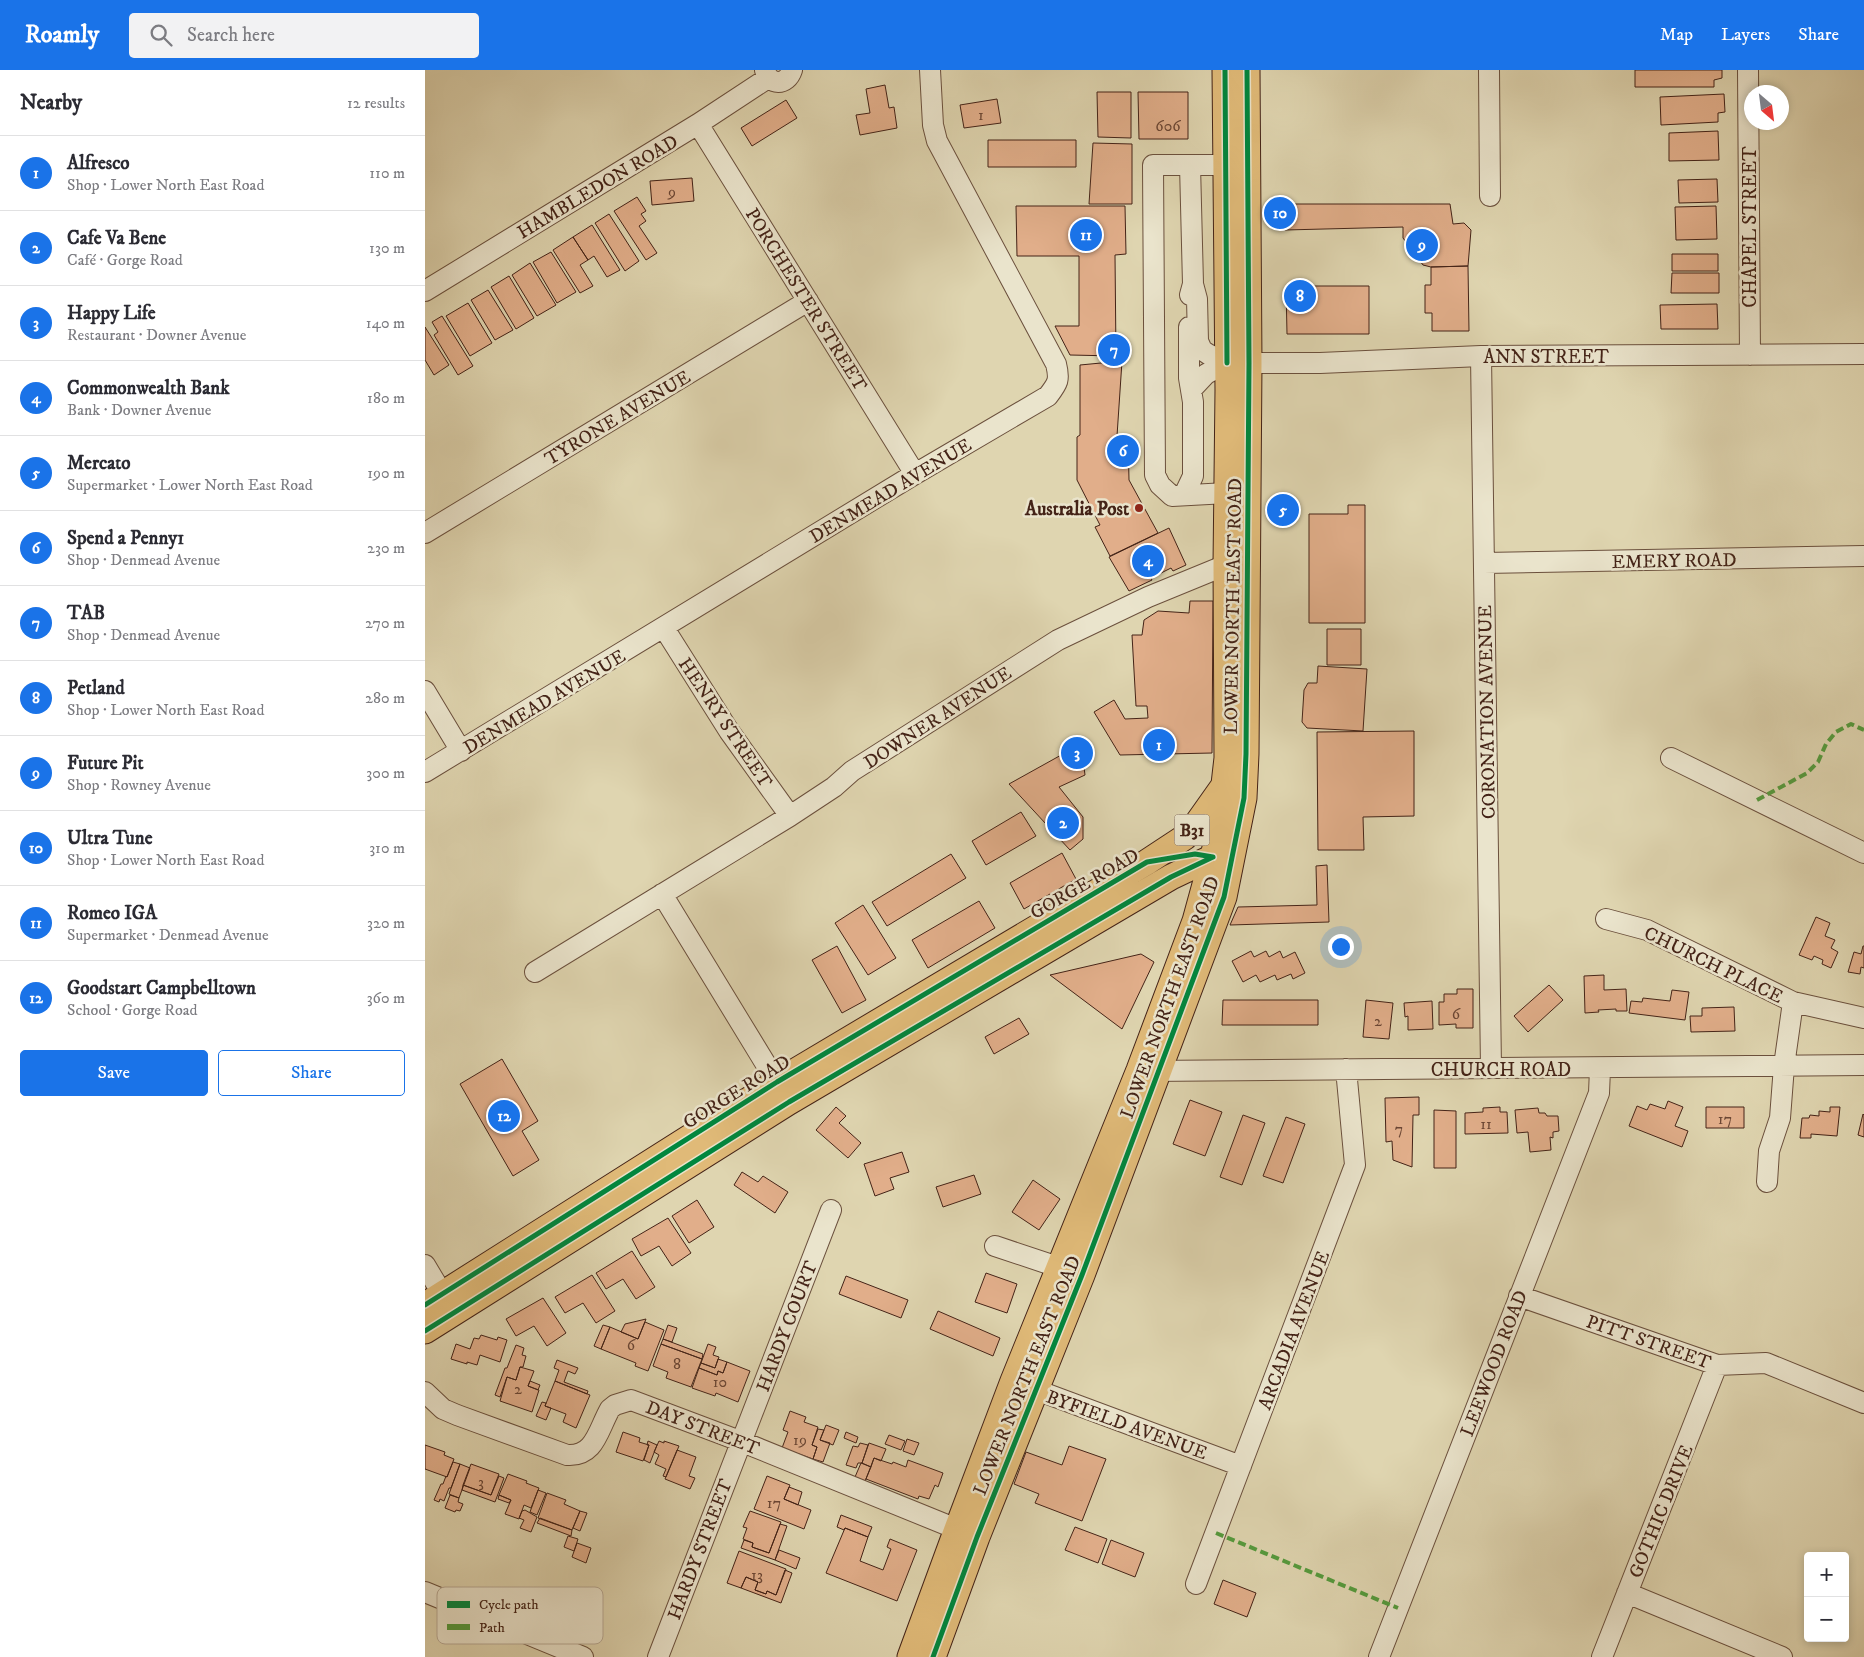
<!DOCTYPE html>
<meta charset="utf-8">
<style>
:root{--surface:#fff;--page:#f2f2f3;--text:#2b2b33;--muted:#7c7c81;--line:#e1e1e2;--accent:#1a73e8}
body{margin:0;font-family:"IM FELL DW Pica",serif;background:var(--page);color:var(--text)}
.controls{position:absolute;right:15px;bottom:15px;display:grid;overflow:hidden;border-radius:5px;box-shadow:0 2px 8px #0003}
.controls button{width:45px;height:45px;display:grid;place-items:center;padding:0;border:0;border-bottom:1px solid var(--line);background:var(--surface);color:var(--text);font:25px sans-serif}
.compass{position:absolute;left:1319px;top:15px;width:45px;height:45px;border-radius:50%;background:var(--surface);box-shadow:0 2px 8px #0003;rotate:152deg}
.you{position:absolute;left:915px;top:876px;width:18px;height:18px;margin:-12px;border:4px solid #fff;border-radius:50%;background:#1a73e8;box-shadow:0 0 0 8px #1a73e833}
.badge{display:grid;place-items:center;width:32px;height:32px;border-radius:50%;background:var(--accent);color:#fff;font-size:16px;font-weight:700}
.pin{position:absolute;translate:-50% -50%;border:2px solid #fff;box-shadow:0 1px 5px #0006}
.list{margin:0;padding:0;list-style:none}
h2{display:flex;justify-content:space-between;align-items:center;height:65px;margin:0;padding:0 20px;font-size:21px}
h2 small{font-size:16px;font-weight:400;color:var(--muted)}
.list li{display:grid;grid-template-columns:32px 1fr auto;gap:15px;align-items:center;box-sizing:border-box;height:75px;padding:0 20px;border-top:1px solid var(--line)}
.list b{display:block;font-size:19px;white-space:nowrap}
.list p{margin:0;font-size:16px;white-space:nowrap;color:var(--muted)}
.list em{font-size:16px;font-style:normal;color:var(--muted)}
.actions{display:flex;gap:10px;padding:15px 20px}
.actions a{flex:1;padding:11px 0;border:1px solid var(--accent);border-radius:5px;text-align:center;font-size:18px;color:var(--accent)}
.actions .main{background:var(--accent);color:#fff}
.icon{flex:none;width:28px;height:28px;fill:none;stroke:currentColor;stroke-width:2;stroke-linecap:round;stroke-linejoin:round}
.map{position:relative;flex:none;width:1439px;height:1587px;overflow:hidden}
header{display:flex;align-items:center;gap:30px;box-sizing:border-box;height:70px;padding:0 25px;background:var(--accent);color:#fff}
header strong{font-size:24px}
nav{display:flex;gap:28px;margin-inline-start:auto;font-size:18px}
.search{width:350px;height:45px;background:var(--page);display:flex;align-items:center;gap:12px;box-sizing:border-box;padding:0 18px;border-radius:5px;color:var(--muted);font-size:19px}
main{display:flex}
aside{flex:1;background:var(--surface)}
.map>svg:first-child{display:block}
</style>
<header>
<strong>Roamly</strong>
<div class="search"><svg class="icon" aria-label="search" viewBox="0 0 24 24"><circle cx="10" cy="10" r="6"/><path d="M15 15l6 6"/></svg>Search here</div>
<nav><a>Map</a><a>Layers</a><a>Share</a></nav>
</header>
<main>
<aside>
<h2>Nearby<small>12 results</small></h2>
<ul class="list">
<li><span class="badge">1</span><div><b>Alfresco</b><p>Shop · Lower North East Road</p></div><em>110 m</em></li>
<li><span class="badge">2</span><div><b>Cafe Va Bene</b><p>Café · Gorge Road</p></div><em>130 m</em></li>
<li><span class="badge">3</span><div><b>Happy Life</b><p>Restaurant · Downer Avenue</p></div><em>140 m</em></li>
<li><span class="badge">4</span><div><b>Commonwealth Bank</b><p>Bank · Downer Avenue</p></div><em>180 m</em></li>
<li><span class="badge">5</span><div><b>Mercato</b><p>Supermarket · Lower North East Road</p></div><em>190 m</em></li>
<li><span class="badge">6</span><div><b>Spend a Penny1</b><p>Shop · Denmead Avenue</p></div><em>230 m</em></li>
<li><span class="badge">7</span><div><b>TAB</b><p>Shop · Denmead Avenue</p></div><em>270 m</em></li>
<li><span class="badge">8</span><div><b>Petland</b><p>Shop · Lower North East Road</p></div><em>280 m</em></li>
<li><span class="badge">9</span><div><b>Future Pit</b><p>Shop · Rowney Avenue</p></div><em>300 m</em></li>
<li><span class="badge">10</span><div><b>Ultra Tune</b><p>Shop · Lower North East Road</p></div><em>310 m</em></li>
<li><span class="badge">11</span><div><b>Romeo IGA</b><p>Supermarket · Denmead Avenue</p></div><em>320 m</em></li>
<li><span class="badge">12</span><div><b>Goodstart Campbelltown</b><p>School · Gorge Road</p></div><em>360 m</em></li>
</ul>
<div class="actions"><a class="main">Save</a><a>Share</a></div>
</aside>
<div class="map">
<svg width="1439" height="1587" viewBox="0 0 1439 1587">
<rect width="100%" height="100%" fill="#dfd5b0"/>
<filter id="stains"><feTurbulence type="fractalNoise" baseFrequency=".004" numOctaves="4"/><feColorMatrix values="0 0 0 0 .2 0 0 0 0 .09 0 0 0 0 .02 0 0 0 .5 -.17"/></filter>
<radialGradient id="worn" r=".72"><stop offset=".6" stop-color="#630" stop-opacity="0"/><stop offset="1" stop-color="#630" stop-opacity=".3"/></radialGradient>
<path fill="#e1ae8a" stroke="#442317" d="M1210 0H1297V8L1289 10V17H1210Z
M460 15 464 38 469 37 472 58 435 65 431 45 445 43 441 19Z
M672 22H706V68L673 67Z
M713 22H763V69H714Z
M1299 24 1300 42 1293 43V52L1236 55 1235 27Z
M572 29 576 53 539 58 535 35Z
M361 30 372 48 327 76 316 58Z
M1293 61 1294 90 1244 91V63Z
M563 70H651V97H563Z
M668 73 707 74V134H664Z
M267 108 269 131 227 135 225 111Z
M1292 109 1293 132 1254 133 1253 110Z
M212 127 221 141 216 144 221 151 214 156 232 183 221 190 189 141Z
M860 134H1025L1028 154 1039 153 1046 160 1043 196 1006 197 998 195 978 168V157L860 160Z
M591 136H700L701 184 690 185 691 286 645 285 630 256H654V186H592Z
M1291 136 1292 169 1251 170 1250 137Z
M184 144 214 191 200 201 170 153Z
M167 155 195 200 182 207 169 186 163 190 148 167Z
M148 167 163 190 155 195 168 216 155 223 128 180Z
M126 182 151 222 132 233 108 192Z
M1247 184H1293V201H1247Z
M105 193 131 235 112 246 87 205Z
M1043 196 1044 261H1007V243H1000V215H1006V197Z
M1247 203H1294V223H1246Z
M84 206 109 248 91 259 66 217Z
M861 216H944V264H862Z
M63 220 88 260 70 270 46 230Z
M43 233 67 273 45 286 21 246Z
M1292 234 1293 259H1236L1235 235Z
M17 246 48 296 33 305 9 265 13 262 7 252Z
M0 257 24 295 9 305 0 290Z
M697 291 692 366 703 367 704 410 733 463 685 486 670 457 675 455 652 410V367L655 365V295Z
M923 435H940V553H884V444H923Z
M744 458 761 495 748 501 746 498 726 508 727 510 704 521 684 487Z
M765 531H788L787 683 695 685 669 642 689 630 700 649 723 648 722 636H711L707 565H717L719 550 733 541 764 543Z
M902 559H936V595H902Z
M893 596 942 599 938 661 882 658 877 652 879 620 883 613H892Z
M989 661V746L938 747 939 780H893L892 662Z
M656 674 660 705 634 717 658 747V769L645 780 584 714Z
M596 742 611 766 561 795 547 771Z
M637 783 651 809 599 839 585 813Z
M526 784 541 808 462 856 447 832Z
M902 795 904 852 805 855 813 837 892 835 891 796Z
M554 831 570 858 503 898 487 870Z
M438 835 471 888 443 905 410 853Z
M1391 847 1405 853 1400 866 1410 870 1406 878 1413 882 1406 898 1397 894 1398 890 1389 886 1387 890 1374 885Z
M412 876 441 930 417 943 387 890Z
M1438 876H1439V898L1436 897 1435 904 1423 902 1429 882 1436 884Z
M826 881 829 887 841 881 844 887 855 881 858 888 870 882 880 903 868 909 866 904 852 910 850 905 835 912 831 905 818 912 807 891Z
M716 884 729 892 697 959 625 905Z
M1179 905V920L1201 919 1202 941H1191V939L1173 940 1174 942 1160 943 1159 906Z
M1124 915 1138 930 1103 962 1089 946Z
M1032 919H1048V958H1031V954L1014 955V932H1019V924H1032Z
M1247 920 1264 922 1260 950 1204 943 1206 931 1217 932 1218 928 1245 931Z
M798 930H893V955H797Z
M941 930 968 933 964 969 938 967Z
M1007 931 1008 959 983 960V946L980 947 979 933Z
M1309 937 1310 961 1266 962 1265 946H1277V938Z
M594 948 604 964 569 984 560 967Z
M77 989 113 1051 97 1061 114 1090 88 1106 35 1014Z
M994 1027V1045H988L987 1097 968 1090 967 1071 961 1072 960 1028Z
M765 1030 797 1042 780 1086 748 1074Z
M1243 1031 1258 1037 1250 1056 1263 1061 1257 1077 1204 1056 1212 1036 1222 1040 1225 1034 1240 1039Z
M411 1037 421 1046 414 1053 436 1073 423 1088 391 1060Z
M1075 1037V1042H1082L1083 1063 1040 1064V1043L1058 1042V1038Z
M1281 1037H1319V1058H1281Z
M1405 1037H1415L1412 1066 1386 1064V1068H1375L1377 1048H1384L1385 1045 1394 1046V1041L1405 1042Z
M1113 1038 1114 1043H1120L1122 1046H1133L1134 1061 1128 1062V1068L1125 1067 1126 1080 1105 1082 1103 1062 1092 1063 1090 1040Z
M1009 1040 1031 1041V1098H1009Z
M1438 1044 1439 1045V1067L1433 1065Z
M818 1045 840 1053 817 1115 795 1107Z
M861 1047 880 1054 858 1113 838 1106Z
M477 1082 484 1102 465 1108 469 1119 450 1126 439 1094Z
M317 1102 333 1112 338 1106 363 1122 350 1143 309 1115Z
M549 1105 556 1124 518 1137 511 1117Z
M608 1110 635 1129 614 1160 587 1142Z
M272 1130 289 1157 264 1173 247 1146Z
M243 1148 266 1183 247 1196 234 1176 216 1186 207 1169Z
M207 1181 230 1217 211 1229 198 1209 181 1219 171 1203Z
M561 1203 592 1214 582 1243 550 1232Z
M167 1205 190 1241 171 1253 158 1233 140 1243 130 1227Z
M421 1206 483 1230 476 1248 414 1224Z
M118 1228 141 1263 122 1276 109 1256 91 1266 81 1249Z
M513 1241 575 1268 568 1286 505 1259Z
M221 1249 213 1269 196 1262 200 1254Z
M220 1252 239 1260 223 1301 210 1296 211 1293 176 1279 185 1257 213 1269Z
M178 1255 185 1257 176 1279 169 1276Z
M243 1255 252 1258 247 1272 238 1269Z
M56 1265 72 1270 73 1267 82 1270 75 1292 55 1285 52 1295 42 1292V1294L26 1289 31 1274 45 1279 49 1268 54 1269Z
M238 1269 278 1284 277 1289 236 1274Z
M236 1274 277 1289 266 1317 241 1308 243 1302 228 1296Z
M283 1274 291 1277 288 1285 294 1287 290 1298 276 1293Z
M91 1275 99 1278 97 1285 101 1286 98 1297H95L91 1310 82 1307 75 1327 70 1325 80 1298H82Z
M293 1289 302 1292 298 1303 293 1301 292 1305 274 1298 276 1293 290 1298Z
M132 1290 153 1298 150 1304 143 1301 139 1312 163 1321 162 1324 130 1311 134 1300 129 1298Z
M302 1292 325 1301 313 1332 291 1323 290 1326 267 1318 274 1298 292 1305 293 1301 298 1303Z
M95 1297 109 1301 103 1316 114 1320 107 1342 75 1331 82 1307 91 1310Z
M105 1311 115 1315 113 1320 103 1316Z
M130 1311 165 1325 151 1358 138 1352 141 1344 120 1336Z
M117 1332 121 1333 120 1336 126 1338 121 1350 111 1346Z
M365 1341 381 1347 379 1352 393 1357 387 1375 392 1377 388 1389 357 1378 363 1362 358 1360Z
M401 1355 414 1360 408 1375 395 1370Z
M393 1359 399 1360 395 1370 405 1373 398 1392 388 1389 392 1377 387 1375Z
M198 1362 215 1368 214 1372 224 1375 218 1391 191 1382Z
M421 1362 433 1367 431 1373 419 1368Z
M464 1365 480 1371 476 1380 460 1374Z
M482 1369 494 1373 489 1385 478 1381Z
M223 1371 232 1375 225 1393 219 1390 224 1375H222Z
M234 1371 239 1373V1371L254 1376 241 1407 238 1406 241 1399 230 1394 234 1385 229 1382Z
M435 1373 443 1375 437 1393H433L431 1398 421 1395 428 1376 433 1377Z
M444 1373 461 1379 456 1391 449 1388 446 1397 437 1393Z
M0 1375 20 1382 19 1385 29 1389 22 1407 0 1399Z
M644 1376 681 1389 657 1451 610 1433 614 1424 589 1414 601 1382 637 1395Z
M252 1380 271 1387 264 1406 270 1408 265 1419 240 1409Z
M449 1388 467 1394 468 1392 481 1397 483 1390 518 1403 513 1417 510 1415 504 1429 494 1426 493 1429 441 1409Z
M28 1392 35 1394 26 1418H24L19 1431 15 1429 14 1432 9 1430 16 1414H18L21 1406 22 1407Z
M436 1393 446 1397 440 1411 430 1407Z
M35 1394 45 1398 34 1428 24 1424Z
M46 1394 74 1404 66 1425 38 1415Z
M83 1404 102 1411 101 1413 114 1418 106 1438 99 1435 94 1449 80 1444 86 1430 74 1425Z
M74 1406 79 1408 70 1432 37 1420 38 1415 66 1425Z
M342 1406 365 1415 359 1429 386 1440 379 1459 329 1439Z
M364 1417 377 1422 373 1435 359 1429Z
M113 1420 121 1423 112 1445 105 1442Z
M122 1423 141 1430 139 1434 155 1441 147 1460 113 1448Z
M25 1425 34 1428 33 1432 38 1434 35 1441 31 1440 30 1442 20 1438Z
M74 1425 86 1430 84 1433 73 1429Z
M100 1440 112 1447 106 1462 95 1458 99 1450 94 1448 97 1441Z
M155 1441 162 1443 155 1461 148 1458Z
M325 1441 356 1452 344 1483 327 1477 328 1473 318 1469 322 1458 318 1457Z
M416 1445 447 1457 443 1467 420 1458 419 1460 412 1457Z
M115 1448 147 1460 146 1466 112 1453Z
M355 1454 362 1456 350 1490 316 1478 319 1470 328 1473 327 1477 344 1483Z
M650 1457 682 1469 673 1493 640 1480Z
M420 1458 443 1467 435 1491 458 1500 466 1479 462 1477 465 1469 492 1480 472 1531 401 1503Z
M143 1466 153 1469 149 1481 139 1477Z
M686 1470 719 1483 710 1507 677 1494Z
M152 1473 166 1478 161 1493 147 1487Z
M354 1480 375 1488 371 1499 350 1490Z
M314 1481 361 1499 351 1525 342 1521 341 1524 330 1520 333 1512 321 1507 316 1518 302 1513Z
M360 1500 367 1503 356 1533 316 1518 321 1507 333 1512 330 1520 341 1524 342 1521 351 1525Z
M798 1510 831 1523 822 1547 789 1534Z"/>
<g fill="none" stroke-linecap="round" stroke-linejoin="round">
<defs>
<path id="minor" d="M340 0C344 16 362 16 367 0
M1064 0 1065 126
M1323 0 1325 285
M273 54 490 404
M800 95H728L730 405 735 415 747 426 802 423
M768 214 772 229 773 271 777 280 783 284 802 293H895L1056 286 1439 284
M0 221 273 54 343 8
M765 225 768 214 765 95
M1056 286 1066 998
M766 320 781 304 802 293
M759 425 768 406V332L764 308V257
M0 463 383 231
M1059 493 1439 486
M239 558 304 661 365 746
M0 621 36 681
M1246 688 1439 783
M0 702 490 404 623 326C633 313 635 310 631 294L512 71 508 55 505 0
M237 824 359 1024
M1181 849 1222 860 1368 932
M110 902 365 746 409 717 427 701 633 570 723 527 801 495
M721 1001 1439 995
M1342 1112 1344 1081 1355 1048 1359 996 1368 932 1439 948
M570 1176 648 1202
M0 1195 18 1225
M1094 1226 1292 1295 1341 1293 1439 1333
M598 1315 816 1396
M0 1322 18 1339 32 1345 142 1385C170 1387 173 1360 185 1339L190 1335 206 1330 315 1371 544 1464
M771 1514 930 1095 921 999
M0 1522 158 1587
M1202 1523 1357 1587
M233 1587 406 1140
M954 1587 1174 1023 1175 999
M1177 1587 1292 1295"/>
<path id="major" d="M0 1235 352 1012 722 792 760 767 768 759 797 718
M0 1261 364 1032 746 807 788 787
M485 1587 532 1459 588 1311 714 1000 770 851 793 767 802 688 801 495 803 320 800 0
M508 1587 552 1467 657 1205 799 827 819 728 821 684 824 293 822 0"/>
</defs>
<use href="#minor" stroke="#6b503d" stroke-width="22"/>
<use href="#major" stroke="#442317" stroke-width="27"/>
<use href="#minor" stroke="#eae4cc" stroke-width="20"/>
<use href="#major" stroke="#e0ba78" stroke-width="25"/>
<path stroke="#549b3d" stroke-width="4" stroke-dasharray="8 4" stroke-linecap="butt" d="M1332 730 1382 703 1393 692 1401 674 1411 662 1426 654 1439 660
M791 1463 973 1538"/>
<defs>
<path id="cycleway" d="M800 0 802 293
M0 1235 352 1012 722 792 770 784 788 787
M0 1261 364 1032 746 807 788 787
M508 1587 552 1467 657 1205 799 827 819 728 821 684 824 293 822 0"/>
</defs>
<use href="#cycleway" stroke="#eae4cc" stroke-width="8"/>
<use href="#cycleway" stroke="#00873e" stroke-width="5"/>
</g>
<circle fill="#8f2418" stroke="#eae4cc" stroke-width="2" cx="714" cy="438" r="5"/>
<g text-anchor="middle" stroke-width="5" stroke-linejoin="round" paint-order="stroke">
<g font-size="16" fill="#6b4634">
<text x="556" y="50">1</text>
<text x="743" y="61">606</text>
<text x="247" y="127">9</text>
<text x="1031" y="949">6</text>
<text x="953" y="956">2</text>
<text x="1300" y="1054">17</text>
<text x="1061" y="1059">11</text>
<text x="974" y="1064">7</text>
<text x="206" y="1280">6</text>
<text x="252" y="1299">8</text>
<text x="295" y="1317">10</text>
<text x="93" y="1324">2</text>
<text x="375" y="1375">19</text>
<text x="56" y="1417">3</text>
<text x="349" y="1438">17</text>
<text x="332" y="1510">13</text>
</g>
<rect fill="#eae4cc" stroke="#765d4d" stroke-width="1" x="749.5" y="744.5" width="35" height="31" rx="4"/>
<g font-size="18" font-weight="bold" fill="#442317">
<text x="767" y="766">B31</text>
</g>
<g font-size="19" fill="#442317" stroke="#eae4cc">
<text transform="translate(172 116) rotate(-31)" y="7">HAMBLEDON ROAD</text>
<text transform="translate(1324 157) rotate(-90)" y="7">CHAPEL STREET</text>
<text transform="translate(382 229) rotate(58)" y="7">PORCHESTER STREET</text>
<text x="1121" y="293">ANN STREET</text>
<text transform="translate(192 347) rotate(-31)" y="7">TYRONE AVENUE</text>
<text transform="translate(465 420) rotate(-31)" y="7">DENMEAD AVENUE</text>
<text transform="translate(1249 490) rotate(-1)" y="7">EMERY ROAD</text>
<text transform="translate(807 536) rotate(-89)" y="7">LOWER NORTH EAST ROAD</text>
<text transform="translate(119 631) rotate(-31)" y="7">DENMEAD AVENUE</text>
<text transform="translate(1061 642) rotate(-91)" y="7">CORONATION AVENUE</text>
<text transform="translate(512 647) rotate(-33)" y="7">DOWNER AVENUE</text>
<text transform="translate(301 652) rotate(56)" y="7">HENRY STREET</text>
<text transform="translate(659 813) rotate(-30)" y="7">GORGE ROAD</text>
<text transform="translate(1289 894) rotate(26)" y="7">CHURCH PLACE</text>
<text transform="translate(744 927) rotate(-70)" y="7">LOWER NORTH EAST ROAD</text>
<text x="1076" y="1006">CHURCH ROAD</text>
<text transform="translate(311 1021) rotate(-32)" y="7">GORGE ROAD</text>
<text transform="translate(361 1256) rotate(-69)" y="7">HARDY COURT</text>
<text transform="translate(868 1260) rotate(-69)" y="7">ARCADIA AVENUE</text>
<text transform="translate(1224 1271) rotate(19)" y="7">PITT STREET</text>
<text transform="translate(1068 1293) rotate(-69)" y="7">LEEWOOD ROAD</text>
<text transform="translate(601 1305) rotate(-68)" y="7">LOWER NORTH EAST ROAD</text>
<text transform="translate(702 1354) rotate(20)" y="7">BYFIELD AVENUE</text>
<text transform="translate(278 1357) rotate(21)" y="7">DAY STREET</text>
<text transform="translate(1235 1441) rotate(-68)" y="7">GOTHIC DRIVE</text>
<text transform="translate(274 1479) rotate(-69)" y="7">HARDY STREET</text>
</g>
<g font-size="19" font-weight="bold" fill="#442317" stroke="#eae4cc" text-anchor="end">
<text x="704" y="445">Australia Post</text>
</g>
</g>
<rect x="12" y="1517" width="166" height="57" rx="8" fill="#eae4cc" stroke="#b8aa96" stroke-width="1"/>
<rect x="22" y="1531" width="23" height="7" fill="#00873e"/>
<rect x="22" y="1554" width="23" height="6" fill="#549b3d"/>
<g font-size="14" fill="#442317">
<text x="54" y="1539">Cycle path</text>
<text x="54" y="1562">Path</text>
</g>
<rect width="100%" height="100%" filter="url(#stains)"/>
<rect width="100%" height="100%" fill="url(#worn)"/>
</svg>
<div class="controls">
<button>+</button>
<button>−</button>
</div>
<svg class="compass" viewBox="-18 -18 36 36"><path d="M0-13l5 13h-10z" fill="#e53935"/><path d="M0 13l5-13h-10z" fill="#7c7c81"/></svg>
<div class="you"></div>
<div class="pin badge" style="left:734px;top:675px">1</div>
<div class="pin badge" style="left:638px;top:753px">2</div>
<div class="pin badge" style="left:652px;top:683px">3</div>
<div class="pin badge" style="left:723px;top:491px">4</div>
<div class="pin badge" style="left:858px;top:440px">5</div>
<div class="pin badge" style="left:698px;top:381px">6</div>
<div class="pin badge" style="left:689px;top:280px">7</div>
<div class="pin badge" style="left:875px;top:226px">8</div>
<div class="pin badge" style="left:997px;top:175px">9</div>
<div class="pin badge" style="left:855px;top:143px">10</div>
<div class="pin badge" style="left:661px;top:165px">11</div>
<div class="pin badge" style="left:79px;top:1046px">12</div>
</div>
</main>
